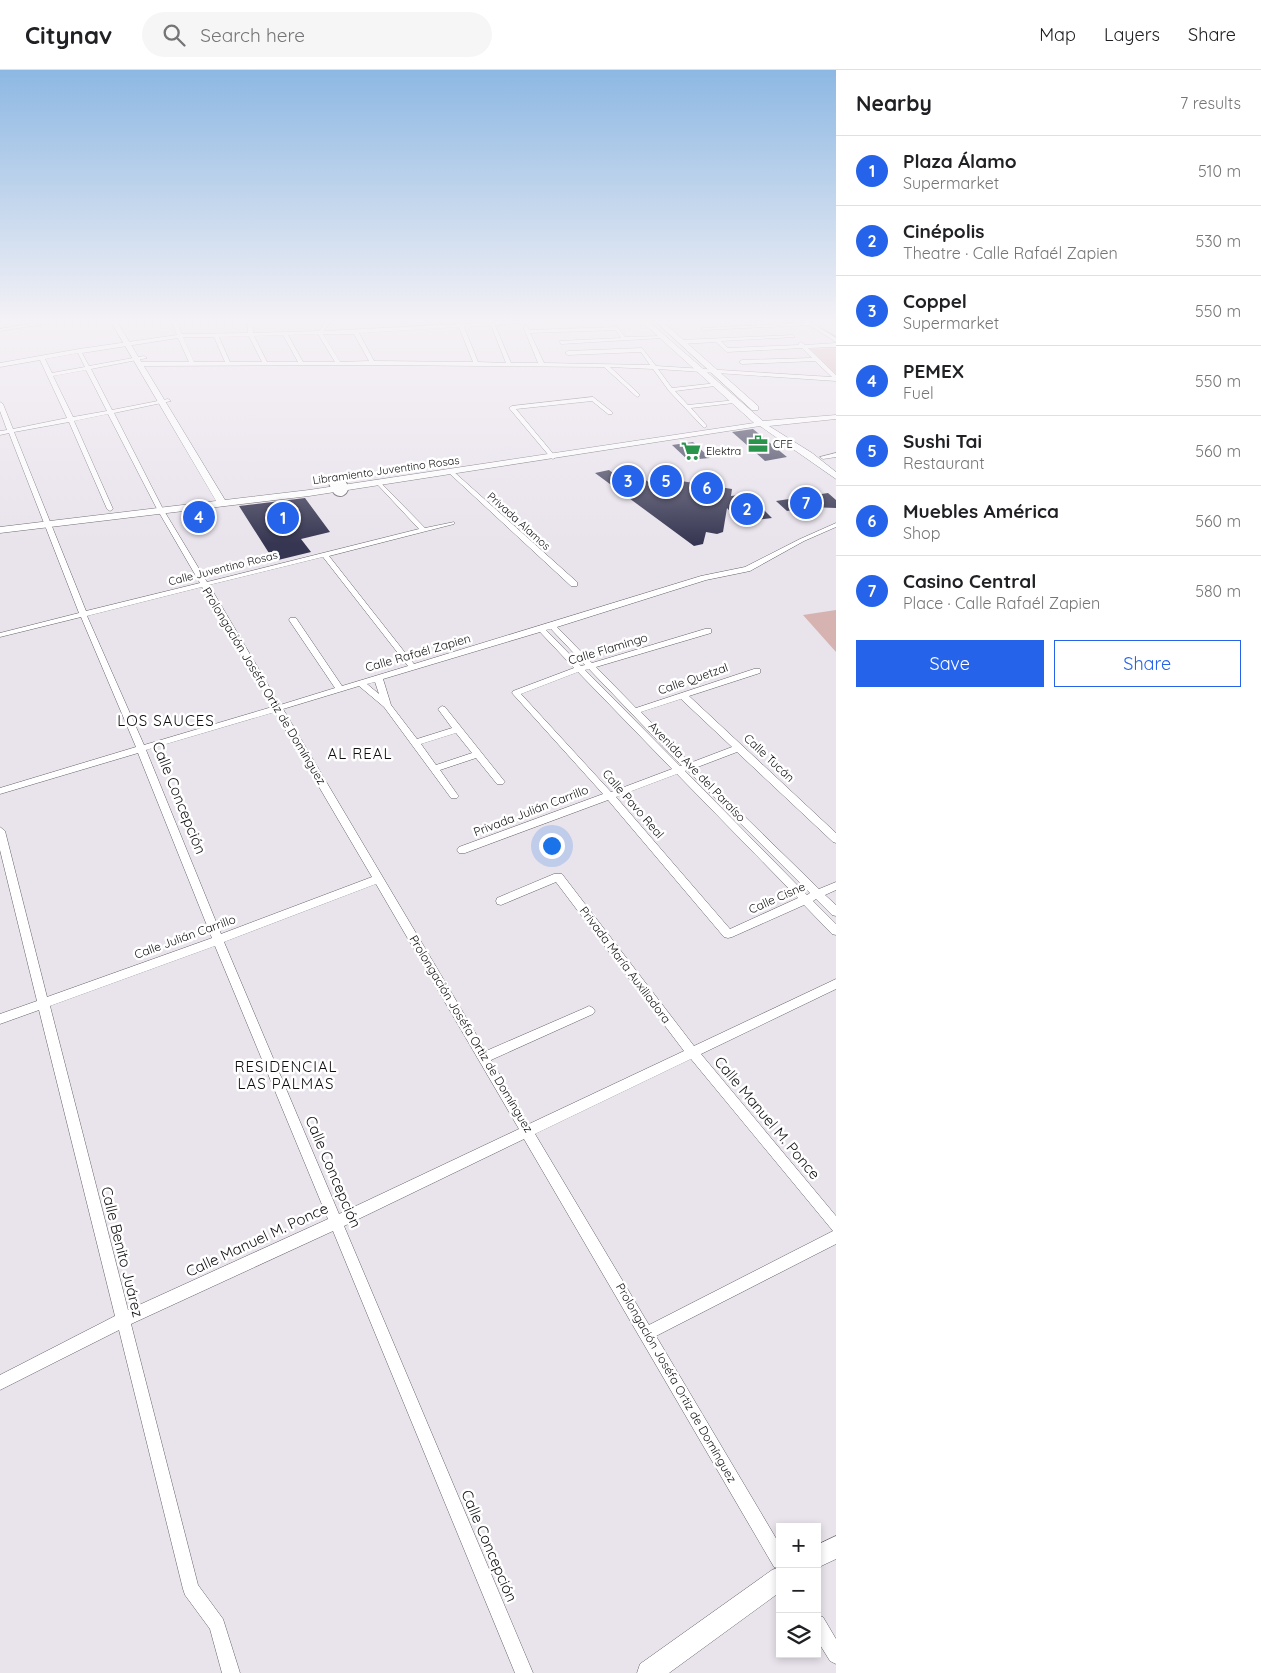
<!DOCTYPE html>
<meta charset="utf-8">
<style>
:root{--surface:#fff;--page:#f6f6f6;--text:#202124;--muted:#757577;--line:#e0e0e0;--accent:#2563eb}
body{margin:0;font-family:Quicksand,sans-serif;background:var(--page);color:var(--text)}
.controls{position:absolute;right:15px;bottom:15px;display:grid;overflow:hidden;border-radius:0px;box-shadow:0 2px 8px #0003}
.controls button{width:45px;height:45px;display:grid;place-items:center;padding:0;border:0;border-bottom:1px solid var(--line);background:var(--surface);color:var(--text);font:25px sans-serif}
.you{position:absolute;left:551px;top:775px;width:18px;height:18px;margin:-12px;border:4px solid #fff;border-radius:50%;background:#1a73e8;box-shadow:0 0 0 8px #1a73e833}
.badge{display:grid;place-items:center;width:32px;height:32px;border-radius:50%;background:var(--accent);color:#fff;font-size:16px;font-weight:700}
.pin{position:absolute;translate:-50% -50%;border:2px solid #fff;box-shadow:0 1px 5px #0006}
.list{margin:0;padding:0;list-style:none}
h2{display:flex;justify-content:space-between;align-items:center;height:65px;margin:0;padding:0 20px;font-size:21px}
h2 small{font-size:16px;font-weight:400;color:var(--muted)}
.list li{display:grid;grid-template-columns:32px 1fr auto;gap:15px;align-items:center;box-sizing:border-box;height:70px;padding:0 20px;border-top:1px solid var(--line)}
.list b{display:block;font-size:19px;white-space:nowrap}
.list p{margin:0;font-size:16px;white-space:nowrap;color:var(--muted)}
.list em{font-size:16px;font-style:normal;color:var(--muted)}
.actions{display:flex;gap:10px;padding:15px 20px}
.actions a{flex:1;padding:11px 0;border:1px solid var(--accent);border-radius:0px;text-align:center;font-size:18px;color:var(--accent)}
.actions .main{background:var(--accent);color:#fff}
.icon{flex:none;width:28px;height:28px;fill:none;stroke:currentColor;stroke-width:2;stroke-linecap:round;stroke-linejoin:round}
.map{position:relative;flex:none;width:836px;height:1603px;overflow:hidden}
header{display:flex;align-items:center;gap:30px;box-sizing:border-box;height:70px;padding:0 25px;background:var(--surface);border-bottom:1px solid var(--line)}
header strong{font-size:24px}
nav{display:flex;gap:28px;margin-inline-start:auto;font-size:18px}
.search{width:350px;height:45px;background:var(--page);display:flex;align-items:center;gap:12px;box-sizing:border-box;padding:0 18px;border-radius:28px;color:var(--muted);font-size:19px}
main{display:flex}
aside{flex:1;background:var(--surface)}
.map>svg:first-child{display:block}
</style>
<header>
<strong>Citynav</strong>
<div class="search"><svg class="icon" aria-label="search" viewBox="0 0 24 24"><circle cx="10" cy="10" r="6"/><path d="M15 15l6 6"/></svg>Search here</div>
<nav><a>Map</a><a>Layers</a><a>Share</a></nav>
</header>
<main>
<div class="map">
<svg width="836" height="1603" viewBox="0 0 836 1603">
<rect width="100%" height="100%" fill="#e9e3ec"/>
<path fill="#d6b3b0" d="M836 278V305L810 279Z
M836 540V582L803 545Z"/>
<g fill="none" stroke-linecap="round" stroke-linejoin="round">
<path stroke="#788a9e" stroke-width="2" d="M808 250 814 255
M821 259 836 267"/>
</g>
<path fill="#363652" d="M753 359 787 387 765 391 732 362Z
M693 372 710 388 688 390 672 375Z
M609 400 613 403 641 407 659 419 662 408 732 419 731 426 748 424 772 448 740 452 727 438 723 462 717 464 706 462 703 474 694 476 595 403Z
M828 423 836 430V438L809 437 787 441 776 431Z
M305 428 330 462 301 469 311 482 274 491 239 436Z"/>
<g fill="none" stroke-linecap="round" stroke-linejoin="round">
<defs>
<path id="street" d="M56 250H68L0 261V259Z
M171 250H175L182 264 248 263V250H252L253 263 319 261 327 250H331L324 261 458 254 457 250H461L463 254 489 252V250H493L494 252 550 250 495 255 511 293H538L523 256H527L529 260 617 257 625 267 662 266 664 267 662 268 561 274 559 271 621 268 616 260 530 263 544 293 650 295 641 282 568 285 565 283 568 281 642 278 656 296 832 307 815 291 742 294 739 292 742 290 812 288 802 278 727 282 716 272 681 274 678 272 681 270 793 265 795 267 721 271 728 278 799 275 798 274 801 272 805 275 836 273V277L808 278 836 305V311L658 299 672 318 717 313 718 314 715 316 675 321 688 335 736 330 737 331 734 333 691 338 707 356 704 358 669 321 653 299 610 297 639 324V326L637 327 604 297 372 295 139 296 136 294 139 292H189L178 268 82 283 89 296 144 286 147 288 91 299 112 340 168 329 171 331 114 343 163 439 207 512 419 459 377 414 376 413 379 411 425 458 454 452V454L329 486 414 594 701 506 745 497 800 469 836 453V457L804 471 750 501 706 510 557 557 592 593 705 559H711V563L596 597 636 638 754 599H760V603L689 626 836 763V773L833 772 737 682 695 698 819 819 836 812V820L825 825 836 835V846L832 845 816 829 813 831 836 854V865L832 864 804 835 732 867 728 868 724 867 608 730 465 783H459L457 780 459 777 603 724 512 623 513 621 574 598 540 562 383 609 391 635 417 669 452 658 438 639 442 636 445 637 505 712 503 714H497L476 688 440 700 457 724 459 726 457 728H451L384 637 359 616 283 639 486 981 585 938 589 936 593 938 595 941 593 944 491 990 529 1054 684 981 556 812 501 835 497 834 496 831 497 828 554 804H562L694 976 836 909V919L701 984 836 1146V1174L656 1266 780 1475V1499L774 1497 524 1069 344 1156 533 1603H515L333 1161 131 1254 198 1515 223 1549 240 1603H222L210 1559 185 1525 183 1519 119 1260 0 1320V1305L115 1246 39 940 0 954V944L37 931 0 780V757L5 761 47 927 212 868 138 683 0 724V718L136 677 81 547 0 567V563L79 543 9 363 0 365V361L7 360 0 341V332L3 334 13 359 67 348 40 290 0 297V293L79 279 177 265ZM491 255 506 293 478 292 464 257ZM459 257 473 292 374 291 359 263ZM318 264 335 292H303L288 265ZM323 264H354L369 291 340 292ZM283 265 298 292H267L254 266ZM249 266 262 292H230L219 267ZM183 267H214L225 292H194ZM78 283 85 297 52 303 45 289ZM86 300 107 341 73 347 53 306ZM108 344 157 439 200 513 86 541 14 362 69 352 107 439 110 441 113 439 74 351ZM323 487 408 596 342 616 296 548H290L289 550 335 618 280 635 209 515ZM202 517 272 637 144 675 87 546ZM551 559 585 595 581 596 546 560ZM589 599 682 696H680L585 600ZM578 602 672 699 611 722 521 624ZM375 612 379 624 367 614ZM681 629 732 677 690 693 641 642ZM275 642 372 807 221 864 146 680ZM456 663 472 683 436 695 421 674ZM687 700 810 823 807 825 685 701ZM677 704 798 828 730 859 616 727ZM376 814 519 1059 339 1144 224 872ZM215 876 328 1149 128 1240 50 936ZM691 989 833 1161 649 1255 535 1064Z
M803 250H807L836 268V272L809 255 703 260 701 259 703 258 804 253Z
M593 327 612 342V344H608L592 331 516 339 555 386 556 387 553 389 551 388 509 338 512 336Z
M836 383V387L823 389 820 387Z
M449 401H453L577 512V516H571L449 403Z
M817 1545 823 1547 836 1569V1594L830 1591 817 1570Z"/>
<path id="secondary" d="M110 250H116L225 430 309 420 754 353 640 250H647L763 351 836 345V349L769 356 812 383 836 402V409L760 356 309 426 0 463V457L216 431Z
M654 250H661L758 336V340H752Z
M836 1466V1489L817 1498V1475Z
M780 1497V1522L669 1603H637L640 1594 772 1500Z"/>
<path id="primary" d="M337 412 340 418"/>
</defs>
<use href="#street" stroke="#676269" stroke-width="1"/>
<use href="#secondary" stroke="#676269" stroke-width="1"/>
<use href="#primary" stroke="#676269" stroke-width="18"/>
<use href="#street" fill="#fff" fill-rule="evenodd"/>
<use href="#secondary" fill="#fff" fill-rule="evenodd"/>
<use href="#primary" stroke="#fff" stroke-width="16"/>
</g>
<linearGradient id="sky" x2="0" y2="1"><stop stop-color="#8db8e3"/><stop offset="0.53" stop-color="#f5f2f6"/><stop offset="1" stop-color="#f5f2f6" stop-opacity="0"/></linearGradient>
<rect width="836" height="474" fill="url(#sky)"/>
<defs>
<symbol id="office-bare" viewBox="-9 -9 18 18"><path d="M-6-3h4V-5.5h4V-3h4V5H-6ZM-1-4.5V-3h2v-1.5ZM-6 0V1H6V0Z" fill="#2a944c" stroke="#fff" stroke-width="2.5" paint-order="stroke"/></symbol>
<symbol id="supermarket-bare" viewBox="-9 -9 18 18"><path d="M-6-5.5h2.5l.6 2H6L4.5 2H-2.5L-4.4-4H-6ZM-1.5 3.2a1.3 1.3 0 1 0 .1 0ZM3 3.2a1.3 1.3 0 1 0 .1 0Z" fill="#2a944c" stroke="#fff" stroke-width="2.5" paint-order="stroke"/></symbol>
</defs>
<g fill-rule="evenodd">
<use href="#office-bare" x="744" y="360" width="28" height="28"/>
<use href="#supermarket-bare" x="677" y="367" width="28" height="28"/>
</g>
<g text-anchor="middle" stroke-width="5" stroke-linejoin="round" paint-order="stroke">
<g font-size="11" fill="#100e11" stroke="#fff" text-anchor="start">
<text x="773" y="378">CFE</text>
<text x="706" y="385">Elektra</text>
</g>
<g font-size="11" fill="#100e11" stroke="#fff">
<text transform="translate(386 400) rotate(-8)" y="4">Libramiento Juventino Rosas</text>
<text transform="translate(519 451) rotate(42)" y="4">Privada Alamos</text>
<text transform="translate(223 498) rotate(-14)" y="4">Calle Juventino Rosas</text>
</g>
<g font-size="12" fill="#100e11" stroke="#fff">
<text transform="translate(608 579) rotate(-17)" y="4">Calle Flamingo</text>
<text transform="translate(418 583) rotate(-16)" y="4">Calle Rafaél Zapien</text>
<text transform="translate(693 609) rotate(-19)" y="4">Calle Quetzal</text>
<text transform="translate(264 616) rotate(59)" y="4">Prolongación Joséfa Ortiz de Domínguez</text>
<text transform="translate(769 688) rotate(43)" y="4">Calle Tucán</text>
<text transform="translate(697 702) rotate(46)" y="4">Avenida Ave del Paraíso</text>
<text transform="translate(633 734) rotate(49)" y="4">Calle Pavo Real</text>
<text transform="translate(531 741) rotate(-21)" y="4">Privada Julián Carrillo</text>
<text transform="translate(777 828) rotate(-24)" y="4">Calle Cisne</text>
<text transform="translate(185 867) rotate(-20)" y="4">Calle Julián Carrillo</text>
<text transform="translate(625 895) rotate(53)" y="4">Privada María Auxiliadora</text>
<text transform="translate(471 964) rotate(59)" y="4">Prolongación Joséfa Ortiz de Domínguez</text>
<text transform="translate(676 1313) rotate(60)" y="4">Prolongación Joséfa Ortiz de Domínguez</text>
</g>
<g font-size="15" letter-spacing="1" fill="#100e11" stroke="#fff">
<text x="166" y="656">LOS SAUCES</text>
<text x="360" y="689">AL REAL</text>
<text x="286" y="1002">RESIDENCIAL<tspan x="286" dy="17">LAS PALMAS</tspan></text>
</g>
<g font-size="15" fill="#100e11" stroke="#fff">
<text transform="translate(179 728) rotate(68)" y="5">Calle Concepción</text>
<text transform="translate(767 1048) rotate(50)" y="5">Calle Manuel M. Ponce</text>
<text transform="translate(333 1102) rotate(67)" y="5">Calle Concepción</text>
<text transform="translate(257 1170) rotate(-25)" y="5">Calle Manuel M. Ponce</text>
<text transform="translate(122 1182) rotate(76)" y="5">Calle Benito Juárez</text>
<text transform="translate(489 1476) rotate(67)" y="5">Calle Concepción</text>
</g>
</g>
</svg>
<div class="controls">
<button>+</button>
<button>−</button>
<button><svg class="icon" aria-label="layers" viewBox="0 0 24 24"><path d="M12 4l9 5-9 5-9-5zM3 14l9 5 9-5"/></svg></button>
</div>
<div class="you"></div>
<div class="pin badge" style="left:283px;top:448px">1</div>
<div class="pin badge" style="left:747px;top:439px">2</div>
<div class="pin badge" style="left:628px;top:411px">3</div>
<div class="pin badge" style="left:199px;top:447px">4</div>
<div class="pin badge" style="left:666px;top:411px">5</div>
<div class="pin badge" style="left:707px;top:418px">6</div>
<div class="pin badge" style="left:806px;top:433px">7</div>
</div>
<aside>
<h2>Nearby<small>7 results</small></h2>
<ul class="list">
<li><span class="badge">1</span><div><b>Plaza Álamo</b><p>Supermarket</p></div><em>510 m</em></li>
<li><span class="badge">2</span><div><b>Cinépolis</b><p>Theatre · Calle Rafaél Zapien</p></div><em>530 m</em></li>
<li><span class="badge">3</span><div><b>Coppel</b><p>Supermarket</p></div><em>550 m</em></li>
<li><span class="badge">4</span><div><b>PEMEX</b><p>Fuel</p></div><em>550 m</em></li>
<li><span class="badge">5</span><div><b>Sushi Tai</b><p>Restaurant</p></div><em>560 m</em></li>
<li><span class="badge">6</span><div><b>Muebles América</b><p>Shop</p></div><em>560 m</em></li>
<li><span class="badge">7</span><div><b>Casino Central</b><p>Place · Calle Rafaél Zapien</p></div><em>580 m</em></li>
</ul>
<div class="actions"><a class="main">Save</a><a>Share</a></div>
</aside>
</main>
